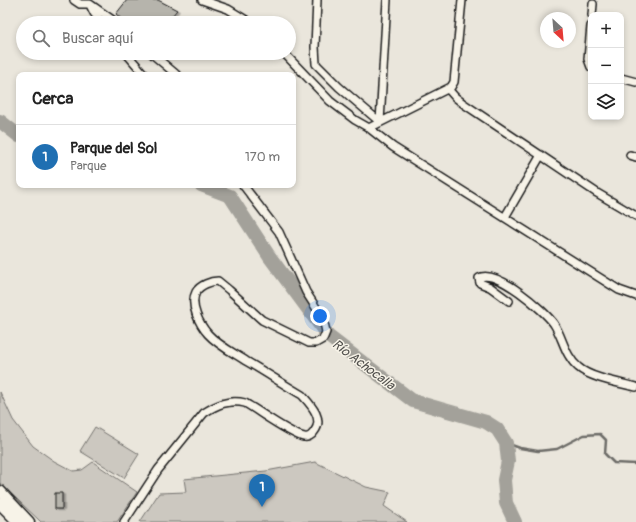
<!DOCTYPE html>
<html lang="es">
<meta charset="utf-8">
<style>
:root{--surface:#fff;--page:#f2f2f2;--text:#222;--muted:#767676;--line:#e0e0e0;--accent:#1f6fb2}
body{margin:0;font-family:Pangolin,sans-serif;background:var(--page);color:var(--text)}
.controls{position:absolute;right:12px;top:12px;display:grid;overflow:hidden;border-radius:8px;box-shadow:0 2px 6px #0003}
.controls button{width:36px;height:36px;display:grid;place-items:center;padding:0;border:0;border-bottom:1px solid var(--line);background:var(--surface);color:var(--text);font:20px sans-serif}
.compass{position:absolute;left:540px;top:12px;width:36px;height:36px;border-radius:50%;background:var(--surface);box-shadow:0 2px 6px #0003;rotate:154deg}
.you{position:absolute;left:320px;top:316px;width:14px;height:14px;margin:-10px;border:3px solid #fff;border-radius:50%;background:#1a73e8;box-shadow:0 0 0 6px #1a73e833}
.badge{display:grid;place-items:center;width:26px;height:26px;border-radius:50%;background:var(--accent);color:#fff;font-size:13px;font-weight:700}
.pin{position:absolute;translate:-50% -33px;filter:drop-shadow(0 1px 2px #0008)}
.pin::after{content:'';position:absolute;top:21px;width:14px;height:12px;background:inherit;clip-path:polygon(0 0,100% 0,50% 100%)}
.list{margin:0;padding:0;list-style:none}
h2{display:flex;justify-content:space-between;align-items:center;height:52px;margin:0;padding:0 16px;font-size:17px}
h2 small{font-size:13px;font-weight:400;color:var(--muted)}
.list li{display:grid;grid-template-columns:26px 1fr auto;gap:12px;align-items:center;box-sizing:border-box;height:64px;padding:0 16px;border-top:1px solid var(--line)}
.list b{display:block;font-size:15px;white-space:nowrap}
.list p{margin:0;font-size:13px;white-space:nowrap;color:var(--muted)}
.list em{font-size:13px;font-style:normal;color:var(--muted)}
.icon{flex:none;width:22px;height:22px;fill:none;stroke:currentColor;stroke-width:2;stroke-linecap:round;stroke-linejoin:round}
.map{position:relative;flex:none;width:636px;height:522px;overflow:hidden}
.search{position:absolute;background:var(--surface);box-shadow:0 2px 6px #0003;left:16px;top:16px;width:280px;height:44px;display:flex;align-items:center;gap:10px;box-sizing:border-box;padding:0 14px;border-radius:22px;color:var(--muted);font-size:15px}
.panel{position:absolute;background:var(--surface);box-shadow:0 2px 6px #0003;left:16px;top:72px;width:280px;height:116px;border-radius:8px}
.map>svg:first-child{display:block}
</style>
<div class="map">
<svg width="636" height="522" viewBox="0 0 636 522">
<defs>
<filter id="shadow"><feDropShadow dx="2.5" dy="1.5" stdDeviation="0" flood-color="#0004"/></filter>
</defs>
<rect width="100%" height="100%" fill="#eae6dc"/>
<filter id="ink" filterUnits="userSpaceOnUse"><feTurbulence type="fractalNoise" baseFrequency=".025" numOctaves="2"/><feDisplacementMap in="SourceGraphic" scale="8" xChannelSelector="R" yChannelSelector="G"/><feConvolveMatrix kernelMatrix="1 2 1 2 8 2 1 2 1" color-interpolation-filters="sRGB"/></filter>
<g filter="url(#ink)">
<path fill="#ccc8c0" stroke="#74726e" d="M0 392 13 420 33 446 54 461 73 471 82 470 93 462 137 492 117 522H41L0 483Z
M95 427 139 454 124 478 80 451Z
M315 462 366 487 390 492 384 506 407 522H140L159 493 186 492 184 479 266 471Z"/>
<g fill="none" stroke-linecap="round" stroke-linejoin="round">
<path stroke="#6d6c68" stroke-width="2.5" d="M506 443 520 448 538 451 557 449 584 435 600 434 606 440 605 454 614 463 636 464"/>
<path stroke="#a3a19a" stroke-width="14" d="M0 121 19 136
M201 185 230 196 269 256 328 336 413 401 486 422 497 429 506 443 508 461 504 480 506 503 515 522"/>
</g>
<path fill="#b6b4ac" stroke="#1c1c1c" filter="url(#shadow)" d="M127 0H158L177 10 166 23H126L116 14Z
M55 493H62V509H55Z"/>
<g fill="none" stroke-linecap="round" stroke-linejoin="round">
<defs>
<path id="minor" d="M74 0 80 4H90L117 23
M202 0 228 9 251 23
M317 0 315 47 316 64 339 87 380 122
M90 5 94 13 102 23
M592 15 593 4
M591 26 588 59 591 67
M126 53 145 75
M151 53 177 75
M284 53 330 101 355 120 369 128 393 147 619 290 636 296
M621 78 636 82
M448 89 455 97 464 104 597 193 636 216
M380 122 387 0
M369 128 451 87 454 82 462 0
M630 155 636 157
M505 217 541 155
M509 301 490 287 480 283 479 278C496 268 544 310 554 324 563 338 565 356 578 367 590 378 620 383 636 387
M124 522 158 470 204 413C216 405 229 399 245 403 259 411 290 434 304 437 308 438 312 435 314 432 325 419 310 404 302 395 283 384 265 372 246 361 234 353 219 346 208 334 200 325 189 305 196 292 200 285 211 281 218 281L229 290 262 320 309 343H316L323 339 324 337 326 332 325 327 322 317 306 292 279 232 243 185"/>
<path id="secondary" d="M0 491 29 522
M0 504 18 522"/>
</defs>
<use href="#minor" stroke="#1c1c1c" stroke-width="10"/>
<use href="#secondary" stroke="#1c1c1c" stroke-width="13"/>
<use href="#minor" stroke="#f7f3e8" stroke-width="7"/>
<use href="#secondary" stroke="#f7f3e8" stroke-width="10"/>
</g>
</g>
<g text-anchor="middle" stroke-width="3" stroke-linejoin="round" paint-order="stroke">
<g font-size="13" font-style="italic" fill="#52514e" stroke="#f7f3e8">
<text transform="translate(364 364) rotate(37)" y="5">Río Achocalla</text>
</g>
</g>
</svg>
<div class="controls">
<button>+</button>
<button>−</button>
<button><svg class="icon" aria-label="layers" viewBox="0 0 24 24"><path d="M12 4l9 5-9 5-9-5zM3 14l9 5 9-5"/></svg></button>
</div>
<svg class="compass" viewBox="-18 -18 36 36"><path d="M0-13l5 13h-10z" fill="#e53935"/><path d="M0 13l5-13h-10z" fill="#767676"/></svg>
<div class="you"></div>
<div class="pin badge" style="left:262px;top:507px">1</div>
<div class="search"><svg class="icon" aria-label="search" viewBox="0 0 24 24"><circle cx="10" cy="10" r="6"/><path d="M15 15l6 6"/></svg>Buscar aquí</div>
<section class="panel">
<h2>Cerca<small></small></h2>
<ul class="list">
<li><span class="badge">1</span><div><b>Parque del Sol</b><p>Parque</p></div><em>170 m</em></li>
</ul>
</section>
</div>
